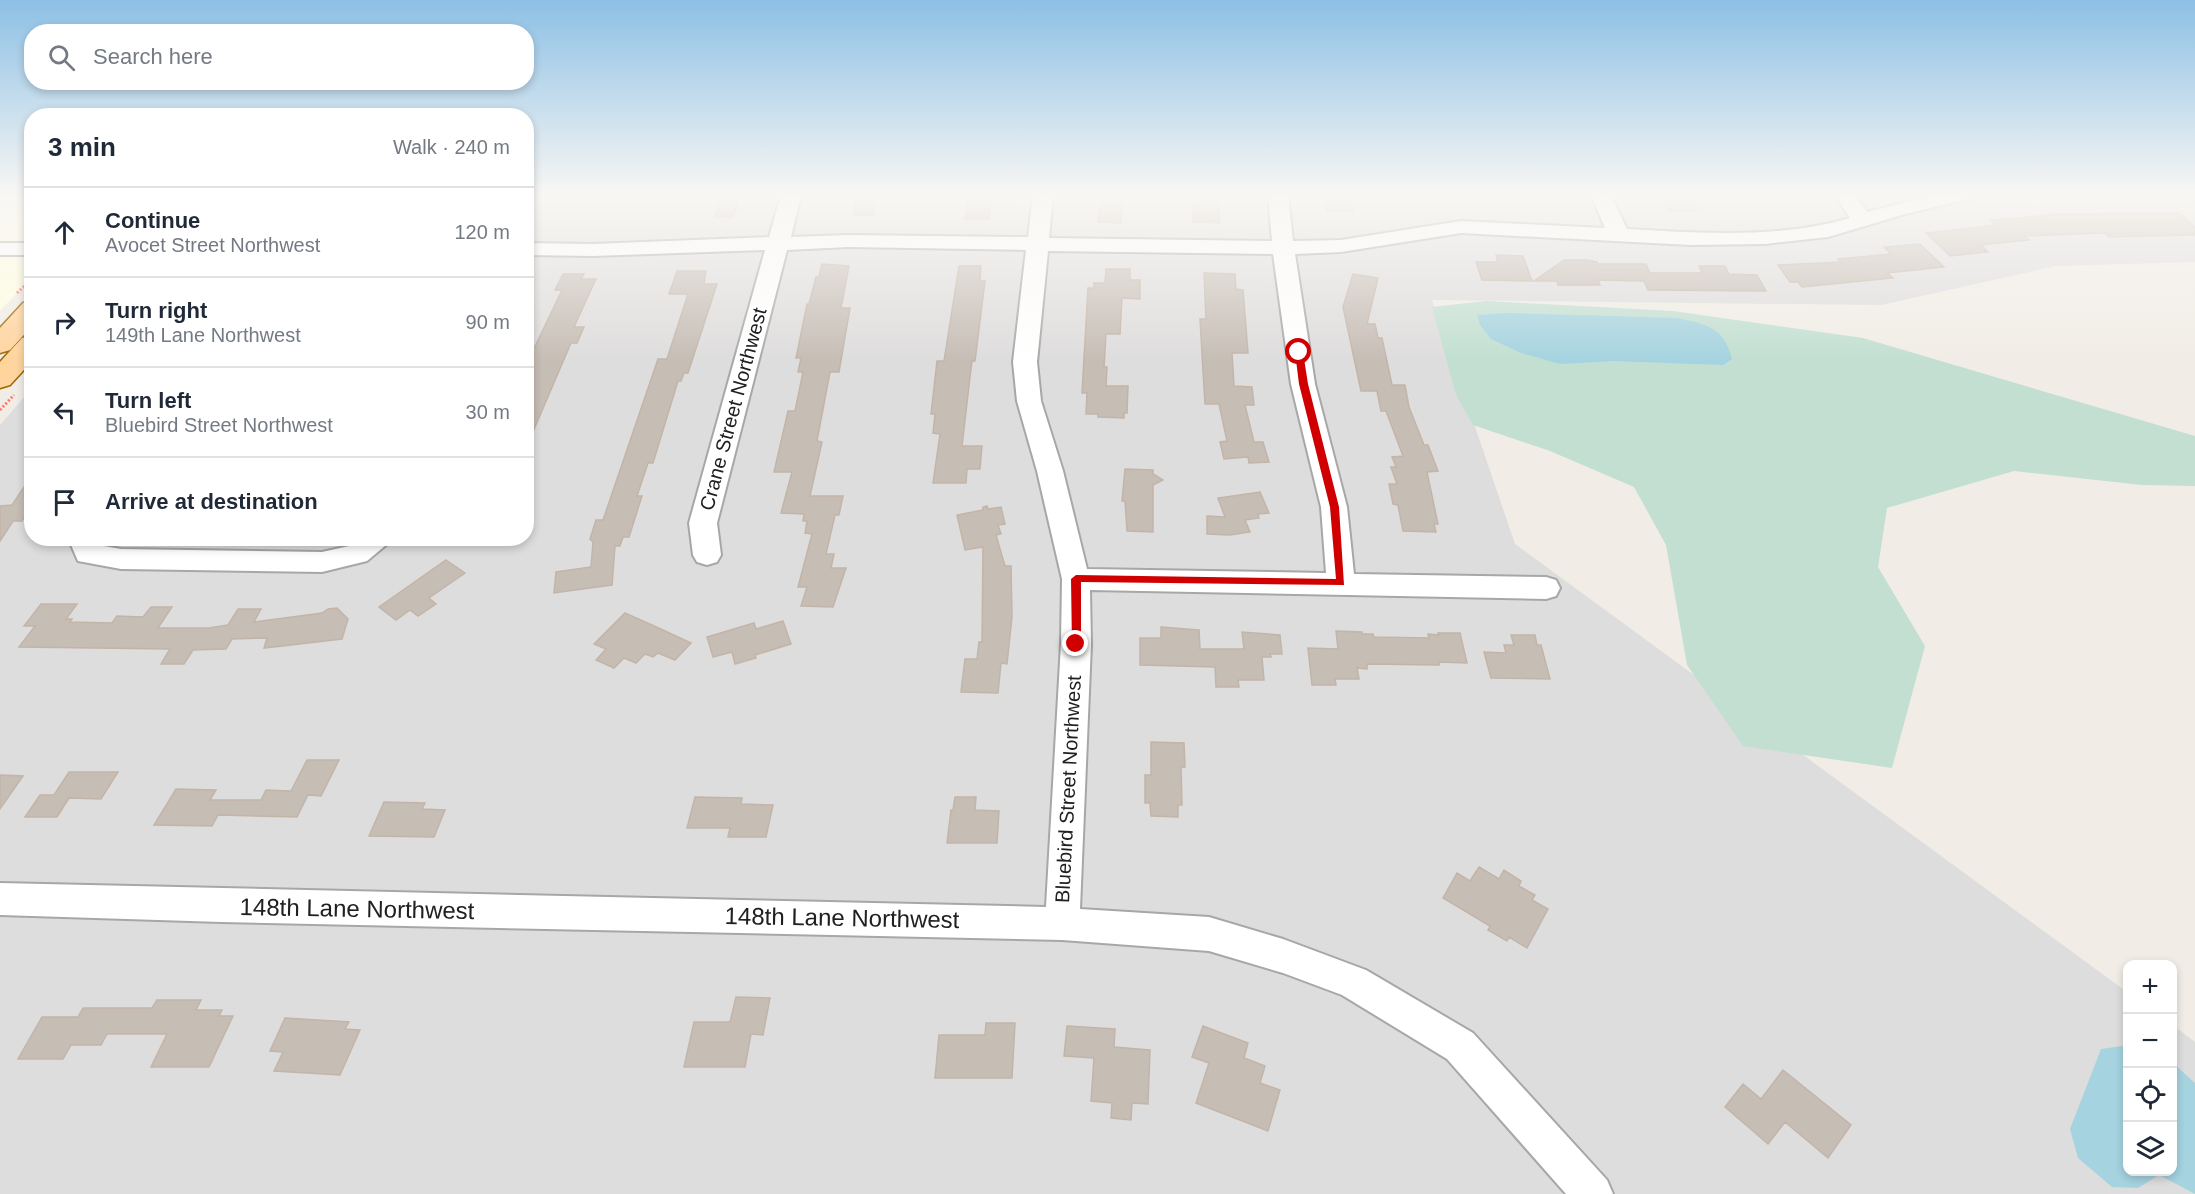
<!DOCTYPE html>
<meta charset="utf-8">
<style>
:root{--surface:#fff;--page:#f2f2f3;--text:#1f2937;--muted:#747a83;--line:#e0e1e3}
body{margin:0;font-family:Arial,sans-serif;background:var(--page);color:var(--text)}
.controls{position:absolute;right:18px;bottom:18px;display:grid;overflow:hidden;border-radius:12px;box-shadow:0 3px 9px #0003}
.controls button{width:54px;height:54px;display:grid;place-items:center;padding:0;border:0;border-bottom:2px solid var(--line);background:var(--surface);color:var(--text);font:30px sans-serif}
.stop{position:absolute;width:18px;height:18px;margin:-14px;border:4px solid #d00001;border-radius:50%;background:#fff}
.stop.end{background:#d00001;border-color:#fff;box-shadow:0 2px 6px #0008}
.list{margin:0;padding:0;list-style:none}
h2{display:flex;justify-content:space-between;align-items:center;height:78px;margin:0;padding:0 24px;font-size:26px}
h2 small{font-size:20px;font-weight:400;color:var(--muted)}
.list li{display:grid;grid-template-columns:39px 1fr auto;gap:18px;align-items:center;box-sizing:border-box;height:90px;padding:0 24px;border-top:2px solid var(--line)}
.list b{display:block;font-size:22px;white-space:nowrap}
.list p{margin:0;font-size:20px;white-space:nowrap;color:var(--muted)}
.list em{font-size:20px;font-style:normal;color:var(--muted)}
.icon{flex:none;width:33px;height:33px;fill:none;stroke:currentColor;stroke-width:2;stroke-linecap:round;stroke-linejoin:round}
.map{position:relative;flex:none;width:2195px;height:1194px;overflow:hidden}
.search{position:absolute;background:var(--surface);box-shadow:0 3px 9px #0003;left:24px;top:24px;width:510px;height:66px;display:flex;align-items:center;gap:15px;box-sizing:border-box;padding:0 21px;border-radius:24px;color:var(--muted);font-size:22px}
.panel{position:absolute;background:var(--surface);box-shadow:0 3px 9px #0003;left:24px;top:108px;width:510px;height:438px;border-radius:24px}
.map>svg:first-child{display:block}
</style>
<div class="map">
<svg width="2195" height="1194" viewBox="0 0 2195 1194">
<rect width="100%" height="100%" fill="#f1ede6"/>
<path fill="#dedddd" d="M527 195H2195V262L2056 266 1881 305 1432 300 1515 544 2127 992 2128 1172H2172L2173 1025 2195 1042V1194H0V425L31 389 32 538H526Z"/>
<path fill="#ffffe1" d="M0 195H31V278L0 311Z"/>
<path fill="#c2dfd2" d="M1486 301 1673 311 1863 338 2195 436V486L2142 485 2014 471 1887 508 1878 567 1925 646 1892 768 1743 746 1687 665 1666 545 1634 487 1550 451 1473 425 1456 395 1432 307Z"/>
<path fill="#a5d3e0" d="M1509 313 1677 318C1706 324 1724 327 1732 359L1723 365 1613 361 1560 364 1521 353 1491 339 1480 325 1477 315Z
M2122 1046 2128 1047V1172H2172L2173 1063 2195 1083V1194L2159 1175 2138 1188 2112 1187 2078 1158 2070 1129 2101 1049Z"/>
<path fill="#c6bdb5" stroke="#c3b4a8" stroke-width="1.5" d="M723 195H741L733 217H715Z
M857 195H877L873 215H854Z
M969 195H992L989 219H965Z
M1324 195H1349L1353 211H1327Z
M1660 195H1688L1697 211H1668Z
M1201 201H1218L1220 223 1193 222V204L1201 205Z
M1100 203H1122L1121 223 1098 222Z
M2180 213 2195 227V235L2109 237 2105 233 2024 236 2029 240 1981 245 1988 252 1950 256 1926 233 1996 225 1990 220 2049 215 2047 214Z
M1920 244 1944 267 1887 273 1893 278 1802 287 1798 282H1790L1778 265 1841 262 1838 259 1891 254 1884 247Z
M1496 255 1523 256 1532 281 1482 280 1476 262H1498Z
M1564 260H1588L1597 262 1598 264H1646L1650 273H1702L1699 266H1725L1729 274 1757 275 1766 291 1648 290 1644 281 1598 280 1600 285H1558L1557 281H1534Z
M822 264 849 266 841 308H850L839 372H830L817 441 822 442 810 496H843L839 515H835L826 554H834L831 568H846L833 607 801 606 807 587H798L812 534 805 533 807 521H803L804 514 781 513 792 472H774L788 411H795L803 372H798L801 358H796L807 304H809L816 277H819Z
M959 266H981L980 281H985L975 361H972L970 377 962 446H982L980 469H967L966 483H933L940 434 933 433 935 414H931L937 361H944Z
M1106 269H1130V280H1140V299L1122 298 1120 334H1106L1104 367H1107L1106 386H1128L1127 413H1124V418L1098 417V414H1086L1087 393H1082L1088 288H1094V283H1105Z
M677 271H706L704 284H717L688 373H684L681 381H678L653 463H648L637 496H642L629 537H623L620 546H615L612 585 554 593 556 572 591 567 593 542 590 539 596 520H603L658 359H667L688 294H669Z
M1204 273 1235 274 1236 289 1243 290 1248 353H1232L1234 386 1252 387 1254 405H1245L1254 442H1263L1269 462 1249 463 1248 457 1224 459 1220 442 1227 441 1219 404H1205L1200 319H1206Z
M563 274H584L581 279H596L574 327H584L577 343H571L526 448V359H529L562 290H555Z
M1353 274 1378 278 1367 324H1375L1378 338H1382L1392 385H1405L1409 407 1424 445H1428L1438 471 1427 472 1438 524H1434L1436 532 1403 531 1398 505 1393 504 1389 484H1397L1391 467H1396L1392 457 1403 456 1386 411H1381L1377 391H1361L1343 307Z
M1125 469 1153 470V474L1163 480 1153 485V532L1127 531 1125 501H1122Z
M32 475V506L22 521H13L0 541V506L12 505Z
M1260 492 1269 513 1258 514 1259 518 1245 520 1250 532 1230 535 1207 534V516L1225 517 1218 498Z
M987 506 988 509 1001 507 1005 524 998 525 1001 534 996 535 1005 566H1011L1012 617 1007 664 1001 663 998 693 961 692 965 659H977L979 642H982L983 547 965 550 957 515 983 510V507Z
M446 560 465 573 429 598 436 604 418 616 410 610 396 620 379 607Z
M41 604H77L66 619H72L70 622 112 623 117 616 143 617 151 607H172L158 628H209L228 625 238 609H261L254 622 322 613 328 609 337 608 348 619 342 639 264 648 267 638 232 639 226 649 193 650 184 664H161L170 649 19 647 35 626H24Z
M625 613 663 630 691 643 675 660 658 653 653 657 645 654 636 663 624 658 614 668 596 660 606 649 594 644Z
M783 621 791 644 755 655 756 658 735 664 732 652 713 657 707 637 754 623 756 629Z
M1161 627 1199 630 1200 649H1244L1242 632 1280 635 1282 654H1270L1271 657H1262L1264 680H1238L1239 687H1216L1215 667 1140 665V638H1161Z
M1336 631 1362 632V634H1373L1374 637 1429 638 1428 634 1439 635 1438 633H1460L1467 663 1439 662V665L1367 664V669L1357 668 1359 679H1335L1336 685H1312L1308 648 1338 649Z
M1511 635H1535L1537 645H1541L1550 679 1491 678 1484 652 1506 653 1504 645H1514Z
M1151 742 1184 743 1185 767H1181L1182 805H1178V817L1151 816 1150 803H1145V775H1151Z
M307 760H339L321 796 308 795 297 817 218 815 212 826 154 825 176 789 216 790 210 800H261L266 790 291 791Z
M69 772H118L101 799 69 798 57 817H25L40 795H54Z
M0 775 23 776 0 809Z
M695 797 742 798 741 804 773 805 766 837H728L730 828H687Z
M955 797H976L975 810 999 811 997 843H947L951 810H953Z
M384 802 425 803 422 809 445 810 434 837 369 836Z
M1479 867 1499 879 1504 870 1521 881 1519 886 1535 895 1532 900 1548 909 1527 948 1509 937 1507 941 1488 930 1490 926 1443 898 1457 873 1470 881Z
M736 997 770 998 763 1035 751 1034 745 1067H684L694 1022H730Z
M157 1000H201L196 1010H222L219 1016H233L209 1067H151L167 1034H107L101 1045H71L63 1059H18L42 1017H78L83 1008H152Z
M285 1018 349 1022 345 1029 360 1030 340 1075 274 1071 283 1052 270 1051Z
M986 1023H1015L1012 1078H935L939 1035H985Z
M1067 1026 1115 1029 1114 1047 1150 1050 1148 1104 1132 1103 1131 1120 1111 1118 1112 1103 1091 1101 1094 1058 1064 1056Z
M1203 1026 1248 1043 1244 1058 1265 1066 1260 1083 1280 1090 1268 1131 1196 1103 1209 1063 1192 1057Z
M1783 1070 1851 1125 1828 1158 1785 1122 1768 1144 1725 1107 1743 1084 1761 1099Z"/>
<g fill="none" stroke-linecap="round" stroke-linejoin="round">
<defs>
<path id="minor" d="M781 195H801L791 237 848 235 1028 237 1033 195H1053L1049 238 1272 241 1268 195H1288L1293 241 1341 240 1461 221 1605 228 1591 195H1611L1627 229C1700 233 1779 239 1850 218L1835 195H1855L1867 212 1936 195H1972L1969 199 1905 214 1828 237 1765 244 1691 245 1461 233 1341 252 1295 254 1315 384 1347 507 1354 574 1546 577 1556 580 1560 588 1556 596 1546 599 1090 590 1091 644 1080 909 1209 917 1283 939 1366 970 1473 1033 1607 1180 1613 1194H1566L1447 1059 1342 995 1283 973 1209 951 1062 940 221 922 0 915V883L1046 907 1061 644 1062 579 1037 471 1017 401 1013 362 1026 250 848 247 787 250 717 523 721 555 717 562 707 565 697 562 693 555 689 523 765 250 593 256 526 255V243L593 244 769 237ZM1048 251 1273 254 1291 384 1321 507 1326 573 1087 569 1063 471 1041 401 1037 362Z
M0 243H32V255H0Z
M68 538H95L98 545 121 549 322 552 349 546 357 538H389L386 545 367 561 322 572 121 569 78 561Z"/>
<path id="major" d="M32 301V326L10 350 0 353V328L23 303Z
M32 336V361L10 385 0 388V362L22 338Z"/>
</defs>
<use href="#minor" stroke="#a7a7a7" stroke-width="4"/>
<use href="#major" stroke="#9c6700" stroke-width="3"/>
<path stroke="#fe786a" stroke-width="3" stroke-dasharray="2 2" stroke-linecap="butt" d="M17 293 32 279
M0 410 14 395"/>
<use href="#minor" fill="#fff" fill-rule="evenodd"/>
<use href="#major" fill="#ffd49d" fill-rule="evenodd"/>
</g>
<linearGradient id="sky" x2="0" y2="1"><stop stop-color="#8dc0e5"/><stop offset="0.54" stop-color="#f9f7f4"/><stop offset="1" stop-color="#f9f7f4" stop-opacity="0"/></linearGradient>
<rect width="2195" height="362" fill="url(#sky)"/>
<path fill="#d00001" d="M1299 349 1303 352 1308 384 1339 507 1344 585 1081 582V644L1080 646H1072L1071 579 1076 575 1336 579 1330 507 1299 384 1295 352Z"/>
<g text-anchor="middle" stroke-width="5" stroke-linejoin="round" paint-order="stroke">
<g font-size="20" fill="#202020" stroke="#fff">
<text transform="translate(733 409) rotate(-75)" y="7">Crane Street Northwest</text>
<text transform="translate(1068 789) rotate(-87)" y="7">Bluebird Street Northwest</text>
</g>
<g font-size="24" fill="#202020" stroke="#fff">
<text transform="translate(357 909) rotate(1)" y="8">148th Lane Northwest</text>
<text transform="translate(842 918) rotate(1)" y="8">148th Lane Northwest</text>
</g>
</g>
</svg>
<div class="controls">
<button>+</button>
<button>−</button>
<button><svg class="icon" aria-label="locate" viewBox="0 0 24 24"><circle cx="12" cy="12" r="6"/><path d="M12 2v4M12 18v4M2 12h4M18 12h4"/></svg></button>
<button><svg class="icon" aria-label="layers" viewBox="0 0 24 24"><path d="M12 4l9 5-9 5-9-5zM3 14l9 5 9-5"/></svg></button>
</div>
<div class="stop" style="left:1299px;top:352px"></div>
<div class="stop end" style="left:1076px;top:644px"></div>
<div class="search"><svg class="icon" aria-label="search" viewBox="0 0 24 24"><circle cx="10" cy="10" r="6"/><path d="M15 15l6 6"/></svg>Search here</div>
<section class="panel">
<h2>3 min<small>Walk · 240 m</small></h2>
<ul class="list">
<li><svg class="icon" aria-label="ahead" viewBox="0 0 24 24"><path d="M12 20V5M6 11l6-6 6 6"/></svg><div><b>Continue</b><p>Avocet Street Northwest</p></div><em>120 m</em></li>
<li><svg class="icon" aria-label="right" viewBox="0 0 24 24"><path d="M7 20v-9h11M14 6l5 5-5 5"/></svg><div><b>Turn right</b><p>149th Lane Northwest</p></div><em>90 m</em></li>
<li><svg class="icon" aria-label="left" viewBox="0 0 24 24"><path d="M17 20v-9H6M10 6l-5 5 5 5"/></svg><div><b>Turn left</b><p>Bluebird Street Northwest</p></div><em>30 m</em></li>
<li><svg class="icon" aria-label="arrive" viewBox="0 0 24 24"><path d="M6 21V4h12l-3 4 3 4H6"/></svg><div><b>Arrive at destination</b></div></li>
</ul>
</section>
</div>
